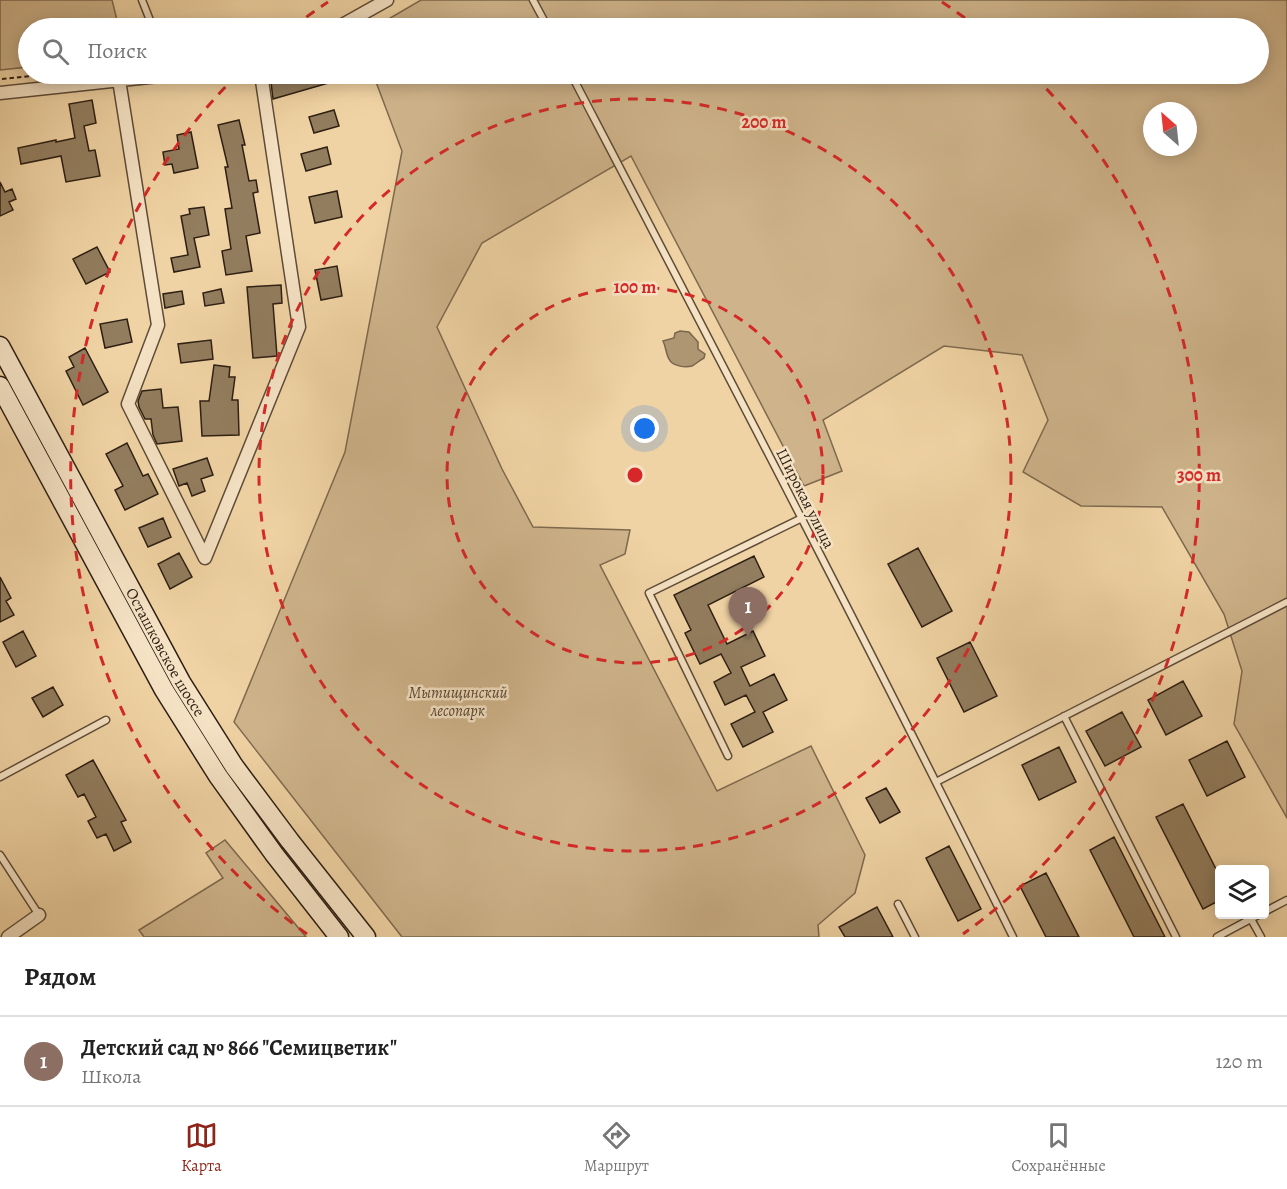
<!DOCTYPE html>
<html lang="ru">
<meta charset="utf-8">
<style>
:root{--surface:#fff;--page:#f2f2f2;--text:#222;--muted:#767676;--line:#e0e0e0;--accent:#8f2418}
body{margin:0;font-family:Alegreya,serif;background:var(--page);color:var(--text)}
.controls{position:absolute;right:18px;bottom:18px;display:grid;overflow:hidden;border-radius:6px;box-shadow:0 3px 15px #0003}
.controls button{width:54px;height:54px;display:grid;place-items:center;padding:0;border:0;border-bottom:2px solid var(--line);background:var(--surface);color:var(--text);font:30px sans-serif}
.compass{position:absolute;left:1143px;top:102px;width:54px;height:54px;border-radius:50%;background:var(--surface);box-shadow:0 3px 15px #0003;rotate:333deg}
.you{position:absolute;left:645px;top:429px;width:21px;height:21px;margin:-15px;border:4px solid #fff;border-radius:50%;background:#1a73e8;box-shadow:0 0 0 9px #1a73e833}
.badge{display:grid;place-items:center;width:39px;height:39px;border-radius:50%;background:var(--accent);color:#fff;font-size:20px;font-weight:700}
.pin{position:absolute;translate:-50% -50px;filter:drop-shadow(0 2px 3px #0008)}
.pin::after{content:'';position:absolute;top:32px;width:21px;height:18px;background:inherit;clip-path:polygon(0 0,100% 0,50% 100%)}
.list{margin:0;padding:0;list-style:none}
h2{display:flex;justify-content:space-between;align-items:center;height:78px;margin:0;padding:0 24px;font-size:26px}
h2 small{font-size:20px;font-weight:400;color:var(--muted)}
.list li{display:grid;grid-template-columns:39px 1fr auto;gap:18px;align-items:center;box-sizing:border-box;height:90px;padding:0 24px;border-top:2px solid var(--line)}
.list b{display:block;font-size:22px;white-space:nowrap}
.list p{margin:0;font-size:20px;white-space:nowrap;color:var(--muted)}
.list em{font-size:20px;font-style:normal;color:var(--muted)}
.icon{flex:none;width:33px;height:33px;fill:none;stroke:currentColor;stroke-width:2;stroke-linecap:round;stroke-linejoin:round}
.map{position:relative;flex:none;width:1287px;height:937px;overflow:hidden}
.search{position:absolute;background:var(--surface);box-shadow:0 3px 15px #0003;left:18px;right:18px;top:18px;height:66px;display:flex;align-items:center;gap:15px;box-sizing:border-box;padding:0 21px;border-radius:33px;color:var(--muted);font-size:22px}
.sheet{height:168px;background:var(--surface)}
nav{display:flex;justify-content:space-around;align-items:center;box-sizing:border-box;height:84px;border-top:2px solid var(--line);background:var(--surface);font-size:16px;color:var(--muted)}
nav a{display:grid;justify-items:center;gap:3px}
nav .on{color:var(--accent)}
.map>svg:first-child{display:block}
</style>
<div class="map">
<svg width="1287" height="937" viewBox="0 0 1287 937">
<rect width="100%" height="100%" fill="#f0d3a4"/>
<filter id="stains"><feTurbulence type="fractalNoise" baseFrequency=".00333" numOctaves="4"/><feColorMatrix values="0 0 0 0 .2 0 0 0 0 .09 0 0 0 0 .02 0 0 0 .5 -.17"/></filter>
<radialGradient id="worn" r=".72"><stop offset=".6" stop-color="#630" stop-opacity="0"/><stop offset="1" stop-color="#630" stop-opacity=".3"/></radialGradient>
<path fill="#cfb48b" stroke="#7e6a4f" stroke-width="1.5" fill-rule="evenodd" d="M0 0H112L119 28H28V67L0 70Z
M421 0H1287V818L1234 724 1242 671 1224 614 1162 507 1081 506 1023 472 1048 420 1022 355 944 346 823 420 842 471 804 486 631 156 482 243 437 327 502 469 533 527 630 530 625 554 600 565 717 791 811 746 865 855 855 893 818 925 819 937H402L234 722 345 452 402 151 373 74H1258V28H373ZM1152 111H1188V147H1152Z
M225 840 306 937H144L139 930 223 878 206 853Z"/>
<path fill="#ae9673" stroke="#7a664d" stroke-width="1.5" d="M680 331 689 332 698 342V349L705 354 704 358C700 360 696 364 692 366 685 368 672 366 669 359 666 354 666 347 663 341L674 338 675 333Z"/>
<path fill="#927d5e" stroke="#2d1f13" stroke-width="1.5" d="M301 74H330L332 82 273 99 271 82Z
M92 100 96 123 84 126 89 151 95 150 100 176 66 182 61 156 21 164 18 148 56 140V142L75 138 69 104Z
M334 110 339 126 314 133 309 117Z
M239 120 245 145H242L249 181 256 180 258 192 253 193 260 233 246 236 252 271 226 275 222 251 231 249 225 209 232 208 225 167H228L218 125Z
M191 132 198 168 174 173 172 164 165 165 163 152 179 149 177 135Z
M327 147 331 164 306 171 301 154Z
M0 182 5 192 12 189 16 199 9 202 13 210 0 216Z
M337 191 342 217 315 223 309 197Z
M204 207 209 235 194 238 200 267 174 272 171 258 188 255 181 216 190 214 189 209Z
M97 247 110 272 86 284 73 259Z
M337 266 342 296 321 300 315 270Z
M281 285 282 303 273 304 277 356 253 358 247 287Z
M221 289 224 303 205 306 203 293Z
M182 291 184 304 165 308 163 294Z
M127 319 132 342 105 348 100 324Z
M211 340 213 359 181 363 178 344Z
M85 348 108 392 83 405 66 371 74 367 69 357Z
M214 365 230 367 229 377H235L232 400H238L239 435 202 436 200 401H209Z
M161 389 163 408 178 407 182 441 157 444 153 435 151 419H145L139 407 138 401 142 391Z
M127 443 143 476 148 474 158 494 125 510 115 490 123 486 106 454Z
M207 458 213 475 201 479 205 491 192 496 187 483 179 486 173 469Z
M163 518 171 537 148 547 139 528Z
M918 548 952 611 922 627 888 564Z
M179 553 192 577 170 589 158 564Z
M754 556 764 577 708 605 727 644 753 631 765 656 741 667 750 686 774 674 787 700 763 712 773 732 743 747 731 724 755 712 746 695 725 705 714 682 731 673 721 654 700 664 685 633 691 630 674 595Z
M0 577 11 598 6 601 14 615 0 622Z
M23 631 36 656 16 667 3 642Z
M970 642 997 696 964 712 937 658Z
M1183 681 1202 716 1166 735 1148 700Z
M53 687 63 705 43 717 32 698Z
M1122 712 1141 747 1105 766 1086 731Z
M1227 741 1245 777 1207 796 1189 760Z
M1059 747 1076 782 1039 800 1022 765Z
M93 760 126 820 121 822 131 842 114 851 106 834 97 838 88 821 96 817 84 794 78 797 66 775Z
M886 788 900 812 880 823 866 798Z
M1183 804 1220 877V900L1203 909 1156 817Z
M1114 837 1165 937H1134L1090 850Z
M949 846 981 909 958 921 926 858Z
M1046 873 1079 937H1046L1020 886Z
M877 907 893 937H845L839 927Z"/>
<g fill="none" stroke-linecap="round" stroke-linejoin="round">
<defs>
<path id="service" d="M142 0 153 28
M533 0 548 28
M571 74C720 360 870 647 1013 937
M1064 716 1176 937
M728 756 649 593 802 518
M0 777 106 720
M936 782 1287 602
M0 855 39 915
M898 904 915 937
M1264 912 1287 900
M1251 919 1261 937
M1217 937 1260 914"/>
<path id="minor" d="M337 28 387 0
M119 80 158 325 128 404 205 558 299 327 261 74
M0 93 177 74
M8 937 39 915"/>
<g id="secondary">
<path id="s1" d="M0 346 181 682 234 766 290 841 366 937"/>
<path d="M0 386 164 690 218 776 274 854 339 937"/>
</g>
</defs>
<use href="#service" stroke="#5e4c37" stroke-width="9"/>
<use href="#minor" stroke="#5e4c37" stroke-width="15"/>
<use href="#secondary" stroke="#2d1f13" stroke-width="21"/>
<path stroke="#2d1f13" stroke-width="2" stroke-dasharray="4.5 3" stroke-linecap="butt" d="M317 28 326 24
M2 79 50 74"/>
<use href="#service" stroke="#f5e2c4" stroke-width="6"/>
<use href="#minor" stroke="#f5e2c4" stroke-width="12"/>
<use href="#secondary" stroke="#f5e2c4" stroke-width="18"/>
</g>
<g fill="none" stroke="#d62828" stroke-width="3" stroke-dasharray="10 8">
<circle cx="635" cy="475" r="188"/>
<circle cx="635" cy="475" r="376"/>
<path d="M307 934A564 564 0 0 1 236 76M292 28A564 564 0 0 1 328 2M942 2A564 564 0 0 1 978 28M1034 76A564 564 0 0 1 963 934"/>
</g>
<g text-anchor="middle" stroke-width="5" stroke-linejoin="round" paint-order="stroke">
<g font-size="16" fill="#2d1f13" stroke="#f5e2c4">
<text transform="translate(806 498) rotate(63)" y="6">Широкая улица</text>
<text dy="6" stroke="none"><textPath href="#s1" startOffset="348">Осташковское шоссе</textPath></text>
</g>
<g font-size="16" font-style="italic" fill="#564431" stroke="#f5e2c4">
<text x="458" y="698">Мытищинский<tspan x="458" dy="18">лесопарк</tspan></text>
</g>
</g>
<circle cx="635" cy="475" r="9" fill="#d62828" stroke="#f5e2c4" stroke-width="3"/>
<g font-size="18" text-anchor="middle" font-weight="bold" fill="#d62828" stroke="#f5e2c4" stroke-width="5" stroke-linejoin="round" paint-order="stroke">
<text x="764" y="128">200 m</text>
<text x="635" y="293">100 m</text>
<text x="1199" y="481">300 m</text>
</g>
<rect width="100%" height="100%" filter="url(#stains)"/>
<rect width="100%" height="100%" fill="url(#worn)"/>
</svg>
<div class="controls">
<button><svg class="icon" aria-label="layers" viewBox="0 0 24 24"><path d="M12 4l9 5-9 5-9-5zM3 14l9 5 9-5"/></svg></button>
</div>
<svg class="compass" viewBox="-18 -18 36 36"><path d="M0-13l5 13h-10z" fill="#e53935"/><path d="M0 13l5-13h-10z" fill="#767676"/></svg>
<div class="you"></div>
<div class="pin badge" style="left:748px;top:637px;background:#8d6e63">1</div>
<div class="search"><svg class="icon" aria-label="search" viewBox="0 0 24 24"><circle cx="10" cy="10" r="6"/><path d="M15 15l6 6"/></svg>Поиск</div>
</div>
<section class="sheet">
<h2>Рядом<small></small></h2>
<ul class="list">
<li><span class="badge" style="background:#8d6e63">1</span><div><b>Детский сад № 866 &quot;Семицветик&quot;</b><p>Школа</p></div><em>120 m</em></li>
</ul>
</section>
<nav>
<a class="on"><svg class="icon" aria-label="map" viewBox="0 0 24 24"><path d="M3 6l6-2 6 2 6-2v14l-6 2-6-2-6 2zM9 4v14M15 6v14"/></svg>Карта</a>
<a><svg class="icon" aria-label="directions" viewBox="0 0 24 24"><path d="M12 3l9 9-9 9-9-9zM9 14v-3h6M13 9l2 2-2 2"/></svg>Маршрут</a>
<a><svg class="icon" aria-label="saved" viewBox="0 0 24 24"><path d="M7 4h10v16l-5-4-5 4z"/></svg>Сохранённые</a>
</nav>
